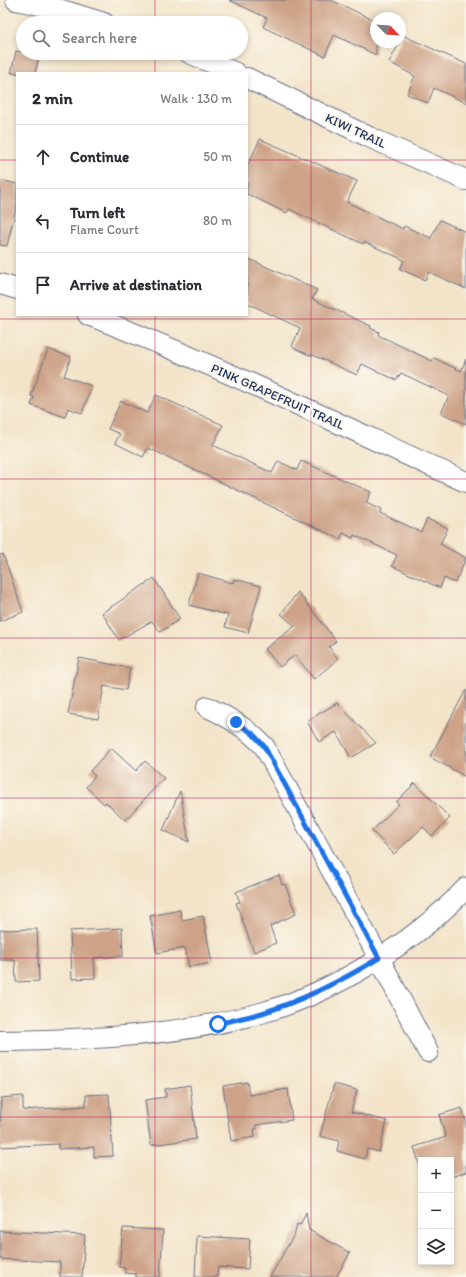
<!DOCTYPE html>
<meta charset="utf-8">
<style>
:root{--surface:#fff;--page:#f2f2f3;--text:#2b2b33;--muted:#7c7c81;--line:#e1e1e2}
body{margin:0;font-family:Itim,sans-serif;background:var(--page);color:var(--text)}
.controls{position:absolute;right:12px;bottom:12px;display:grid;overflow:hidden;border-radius:0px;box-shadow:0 2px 6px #0003}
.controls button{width:36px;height:36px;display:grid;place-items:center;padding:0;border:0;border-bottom:1px solid var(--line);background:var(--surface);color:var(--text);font:20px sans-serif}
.compass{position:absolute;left:370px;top:12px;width:36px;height:36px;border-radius:50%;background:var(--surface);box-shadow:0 2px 6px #0003;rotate:115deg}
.stop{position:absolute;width:12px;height:12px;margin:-9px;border:3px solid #1a73e8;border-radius:50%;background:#fff}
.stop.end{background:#1a73e8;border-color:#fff;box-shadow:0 1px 4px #0008}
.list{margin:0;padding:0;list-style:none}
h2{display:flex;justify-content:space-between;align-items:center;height:52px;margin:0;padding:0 16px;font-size:17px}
h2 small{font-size:13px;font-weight:400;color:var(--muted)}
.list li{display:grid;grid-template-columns:26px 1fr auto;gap:12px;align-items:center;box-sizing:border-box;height:64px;padding:0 16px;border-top:1px solid var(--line)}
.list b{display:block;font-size:15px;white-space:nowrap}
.list p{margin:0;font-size:13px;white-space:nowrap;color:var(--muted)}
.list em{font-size:13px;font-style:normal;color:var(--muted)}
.icon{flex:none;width:22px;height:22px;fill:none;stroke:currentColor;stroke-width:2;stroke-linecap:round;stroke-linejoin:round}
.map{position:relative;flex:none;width:466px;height:1277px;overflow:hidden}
.search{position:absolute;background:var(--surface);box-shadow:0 2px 6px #0003;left:16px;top:16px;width:232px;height:44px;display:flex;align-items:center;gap:10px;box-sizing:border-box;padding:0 14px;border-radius:22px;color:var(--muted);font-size:15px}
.panel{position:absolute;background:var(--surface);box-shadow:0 2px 6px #0003;left:16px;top:72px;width:232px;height:244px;border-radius:0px}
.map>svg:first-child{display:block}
</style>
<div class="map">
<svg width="466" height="1277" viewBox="0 0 466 1277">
<rect width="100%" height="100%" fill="#fbf7ec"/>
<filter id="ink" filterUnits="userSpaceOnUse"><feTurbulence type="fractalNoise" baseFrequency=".025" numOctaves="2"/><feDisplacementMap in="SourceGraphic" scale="8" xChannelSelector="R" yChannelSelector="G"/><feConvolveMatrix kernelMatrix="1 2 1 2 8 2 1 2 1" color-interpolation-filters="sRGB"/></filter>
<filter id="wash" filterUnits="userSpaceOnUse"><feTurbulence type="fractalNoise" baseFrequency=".012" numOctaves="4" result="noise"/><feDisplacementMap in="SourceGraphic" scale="16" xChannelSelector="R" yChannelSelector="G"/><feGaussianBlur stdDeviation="0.9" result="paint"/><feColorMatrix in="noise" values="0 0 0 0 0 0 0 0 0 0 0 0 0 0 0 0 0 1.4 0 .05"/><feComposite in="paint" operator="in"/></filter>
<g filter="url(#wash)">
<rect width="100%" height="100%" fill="#f3e4c9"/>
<g id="blocks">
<path fill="#cda287" d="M229 0H331L376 21V55L334 35 325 56 322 55 263 27 267 18Z
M402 35 466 64V103L434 88 428 103 407 94 415 76 389 62 400 42Z
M16 51 39 56 35 73H11Z
M260 139 357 181 347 202 403 229 404 226 431 238 440 220 466 232V289L429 272 425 280 400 269 404 260 364 242 363 244 289 209 287 213 247 194V167Z
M0 180 17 184V204L7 246 0 245Z
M247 258 317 290 312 299 371 326 370 328 379 332 378 335 432 361 434 358 461 371 466 359V424L441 413 449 396 401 373 396 380 362 364 357 375 313 355H309L294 348 292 346 300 328 247 303Z
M48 349 71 357 64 376 92 386 82 413 68 408 65 417 31 405 34 397 31 396Z
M156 395 223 425 213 445 272 473 278 461 297 470 301 461 371 492 366 503 381 510 380 513 421 532 427 519 448 528 440 544 466 558 455 583 444 578 440 588 392 566 397 555 354 535 353 538 343 533 340 539 155 451 148 448 143 457 115 443 120 434 108 429 121 401 147 413Z
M3 554 23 612 0 621V555Z
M198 573 233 583 234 579 261 586 248 633 225 627 228 615 189 605Z
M154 578 180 619 160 632 152 621 119 640 102 613Z
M298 592 336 641 329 647 338 659 314 679 295 655 280 667 265 649 295 626 281 614Z
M79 658 130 668 126 690 104 686 98 719 68 714Z
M466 690V777L430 757Z
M337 703 376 743 351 758 336 732 319 742 307 721Z
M111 748 136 771 145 761 164 778 125 820 106 802 104 804 86 787 95 776 90 771Z
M415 783 450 818 432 836 423 827 394 854 372 831 399 804 396 802Z
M180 791 189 842 163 830Z
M279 875 282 885 285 884 296 914 270 926 276 943 254 952 236 903 240 902 236 892Z
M180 910 182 920 203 916 212 963 189 967 185 948 157 953 150 916Z
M122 928 123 956 94 958 95 978 72 979 70 931Z
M37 929 39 981 16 982 15 960H0V930Z
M247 1082 249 1095 288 1089 292 1120 256 1125 257 1129H254L255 1137 231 1141 223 1086Z
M334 1084 357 1090 351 1112 387 1121 379 1152 367 1149 365 1159 337 1151 339 1141 320 1136Z
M190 1085 196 1139 151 1145 145 1100 166 1097 165 1089Z
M109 1094 113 1156 94 1157V1147L58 1149V1144L0 1147 1 1098 23 1096V1110L86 1106V1095Z
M462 1108 466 1122V1172L451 1177V1160H421V1169L414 1147 446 1137 439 1115Z
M306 1213 309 1230 350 1253 336 1277H270L295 1233 297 1224 300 1225Z
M123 1228 163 1230 160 1277H136V1274L125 1273V1268L119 1267Z
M0 1231 85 1235 82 1277H60V1262L0 1259Z
M197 1236 250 1239 248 1269 218 1267 217 1277H195Z"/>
</g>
</g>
<g filter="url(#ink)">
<use href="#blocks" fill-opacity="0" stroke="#676e83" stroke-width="1"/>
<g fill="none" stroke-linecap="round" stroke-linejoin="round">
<defs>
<path id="minor" d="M16 0 62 10 104 23
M189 53 236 73
M247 78 369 137 466 180
M0 284 17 289
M88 315C217 365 341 425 466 482
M207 707C229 717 247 728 264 746L379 958 428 1052
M0 1041C86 1040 178 1036 261 1013 333 993 415 942 466 888"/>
</defs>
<use href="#minor" stroke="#676e83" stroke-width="22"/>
<use href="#minor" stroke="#fff" stroke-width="20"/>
</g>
</g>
<g fill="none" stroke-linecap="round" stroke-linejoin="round" filter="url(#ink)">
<path stroke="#1a73e8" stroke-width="5" d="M218 1024C232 1020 248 1017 262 1013 304 1000 343 980 379 958L264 746 252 733 236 722"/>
</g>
<path fill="none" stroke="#c2185b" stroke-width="1" stroke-opacity="0.55" d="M155 0V23M311 0V1277M155 53V73M0 160H17M247 160H466M155 315V1277M0 319H466M0 479H466M0 638H466M0 798H466M0 958H466M0 1117H466"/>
<g text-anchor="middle" stroke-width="4" stroke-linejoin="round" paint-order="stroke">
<g font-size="13" fill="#1b2f5e" stroke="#fbf7ec">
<text transform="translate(356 130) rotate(25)" y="5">KIWI TRAIL</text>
<text transform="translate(278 396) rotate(24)" y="5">PINK GRAPEFRUIT TRAIL</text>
</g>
</g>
</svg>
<div class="controls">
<button>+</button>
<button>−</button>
<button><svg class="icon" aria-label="layers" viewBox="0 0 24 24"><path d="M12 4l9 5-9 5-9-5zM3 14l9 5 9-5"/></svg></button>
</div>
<svg class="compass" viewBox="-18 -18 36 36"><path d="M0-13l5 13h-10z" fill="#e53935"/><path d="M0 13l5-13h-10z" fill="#7c7c81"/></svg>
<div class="stop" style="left:218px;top:1024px"></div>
<div class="stop end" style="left:236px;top:722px"></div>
<div class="search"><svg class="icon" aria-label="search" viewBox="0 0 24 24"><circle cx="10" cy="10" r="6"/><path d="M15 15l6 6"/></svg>Search here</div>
<section class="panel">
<h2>2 min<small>Walk · 130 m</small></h2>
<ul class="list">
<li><svg class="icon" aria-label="ahead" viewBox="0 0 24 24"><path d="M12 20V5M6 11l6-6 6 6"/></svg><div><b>Continue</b></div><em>50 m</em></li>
<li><svg class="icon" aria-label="left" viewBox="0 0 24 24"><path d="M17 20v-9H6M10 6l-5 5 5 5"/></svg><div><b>Turn left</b><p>Flame Court</p></div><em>80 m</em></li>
<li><svg class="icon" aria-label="arrive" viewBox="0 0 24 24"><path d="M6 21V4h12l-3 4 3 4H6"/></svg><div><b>Arrive at destination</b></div></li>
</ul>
</section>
</div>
